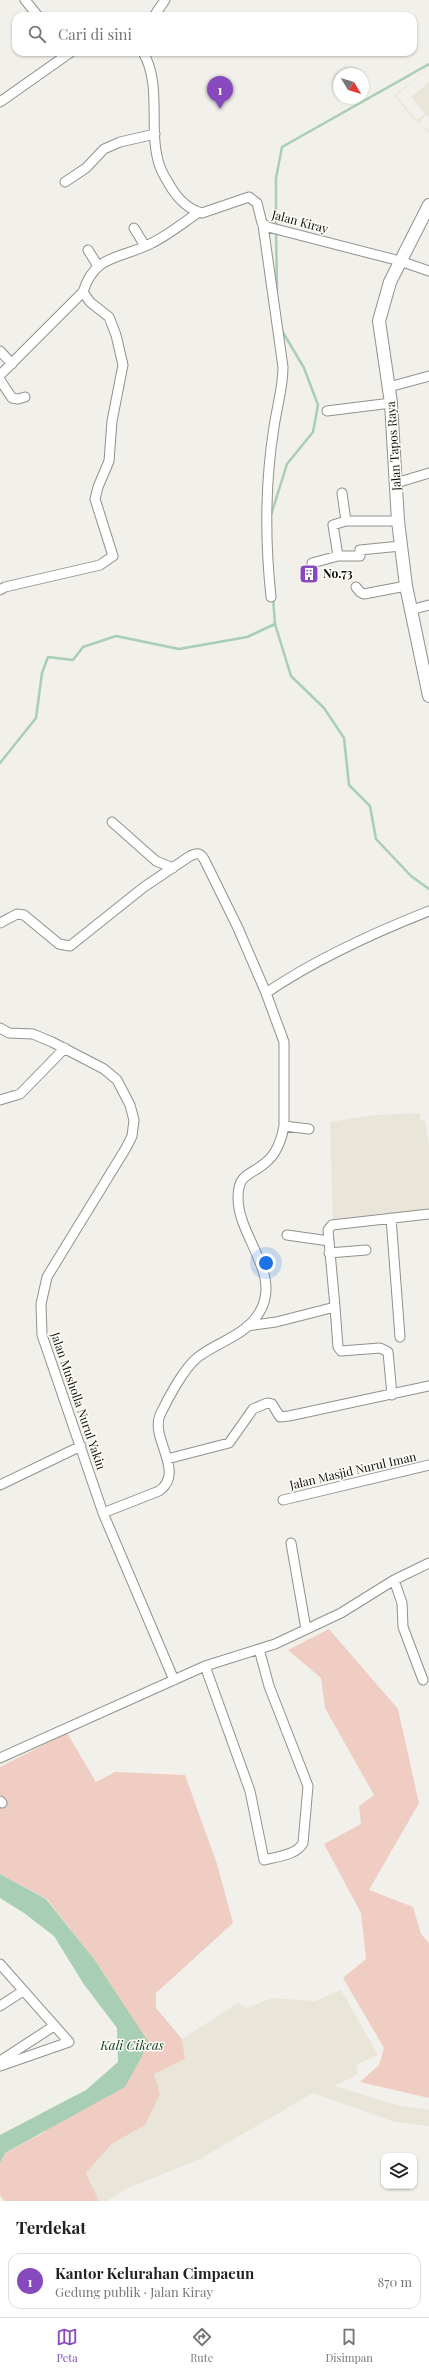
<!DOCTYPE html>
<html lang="id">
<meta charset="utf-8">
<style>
:root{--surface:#fff;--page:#f2f2f2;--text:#222;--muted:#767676;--line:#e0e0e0;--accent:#8649be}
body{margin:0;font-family:"Playfair Display",serif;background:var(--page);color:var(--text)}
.controls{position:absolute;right:12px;bottom:12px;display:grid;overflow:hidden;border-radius:8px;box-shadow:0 1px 3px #0004}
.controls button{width:36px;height:36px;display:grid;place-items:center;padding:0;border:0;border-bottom:1px solid var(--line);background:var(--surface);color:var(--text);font:20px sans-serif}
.compass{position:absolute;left:333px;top:68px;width:36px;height:36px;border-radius:50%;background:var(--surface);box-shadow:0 1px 3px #0004;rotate:128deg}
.you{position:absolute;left:266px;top:1263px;width:14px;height:14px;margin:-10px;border:3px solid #fff;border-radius:50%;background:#1a73e8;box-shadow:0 0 0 6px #1a73e833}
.badge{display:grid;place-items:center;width:26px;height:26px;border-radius:50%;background:var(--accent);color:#fff;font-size:13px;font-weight:700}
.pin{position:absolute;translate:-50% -33px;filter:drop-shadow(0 1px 2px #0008)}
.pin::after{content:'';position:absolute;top:21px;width:14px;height:12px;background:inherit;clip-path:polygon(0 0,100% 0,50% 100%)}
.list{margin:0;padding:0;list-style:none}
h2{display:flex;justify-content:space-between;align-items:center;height:52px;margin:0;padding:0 16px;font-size:17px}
h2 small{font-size:13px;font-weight:400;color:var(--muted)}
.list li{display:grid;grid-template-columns:26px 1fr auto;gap:12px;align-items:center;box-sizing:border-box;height:56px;margin:0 8px 8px;padding:0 8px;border:1px solid var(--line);border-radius:12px}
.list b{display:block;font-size:15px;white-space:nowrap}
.list p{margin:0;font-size:13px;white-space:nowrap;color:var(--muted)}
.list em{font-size:13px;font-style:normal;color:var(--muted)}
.icon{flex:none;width:22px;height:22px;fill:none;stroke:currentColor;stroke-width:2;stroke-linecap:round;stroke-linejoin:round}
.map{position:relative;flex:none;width:429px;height:2201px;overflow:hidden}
.search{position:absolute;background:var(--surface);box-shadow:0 1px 3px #0004;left:12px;right:12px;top:12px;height:44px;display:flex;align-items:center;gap:10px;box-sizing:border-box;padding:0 14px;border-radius:12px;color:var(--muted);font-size:15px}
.sheet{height:116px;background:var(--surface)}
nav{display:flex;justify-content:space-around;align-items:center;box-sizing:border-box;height:56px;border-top:1px solid var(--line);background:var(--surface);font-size:11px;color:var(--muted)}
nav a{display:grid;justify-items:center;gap:2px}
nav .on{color:var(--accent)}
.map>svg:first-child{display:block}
</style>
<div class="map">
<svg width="429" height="2201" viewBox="0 0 429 2201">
<rect width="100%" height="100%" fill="#f1f0ea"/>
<path fill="#e9e6d9" d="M429 67 396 96 417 120 425 114 411 97 429 82V117L426 115 419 123 427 130 429 129V133L410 115 394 96Z
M420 1113V1120L425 1121 429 1144V1214L333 1224 330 1122 375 1115Z
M341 1990 378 2055 356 2065 358 2074 335 2086 396 2105 429 2110V2126L395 2122 313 2093 200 2159 126 2189 107 2201H99L86 2173 112 2144 145 2125 154 2074 185 2059 182 2039 238 2003 247 2008 272 1998 315 2001Z"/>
<path fill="#efcdc3" d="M329 1629 398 1709 419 1803 369 1890 413 1907 421 1934 429 1943V2098L360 2082 379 2065 384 2048 343 1978 366 1959 361 1913 324 1844 361 1824 359 1806 374 1795 325 1708 321 1678 288 1650Z
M67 1733 96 1782 115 1772 185 1775 217 1864 233 1923 156 1993V2008L182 2039 185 2059 154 2074 160 2094 145 2125 112 2144 86 2173 99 2201H4L0 2195V2163L5 2153 43 2133 149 2044 94 1959 47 1899 0 1874V1767Z"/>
<path fill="#a8cfb6" d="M0 1874 46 1899 94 1959 149 2043 125 2087 5 2153 0 2163V2135L86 2090 118 2062 117 2028 83 1983 54 1936 24 1913 0 1898Z"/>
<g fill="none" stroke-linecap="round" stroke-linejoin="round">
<path stroke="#a8cfb6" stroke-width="2.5" d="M276 226V178L282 147 429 64
M276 231 277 292
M271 515 287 464 313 432 318 405 304 368 281 329
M273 597 275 624 291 676 324 708 344 738 349 785 370 806 376 839 411 876 429 889
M0 763 36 718 42 673 48 657 73 660 83 647 116 636 179 649 247 637 275 624"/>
<defs>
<path id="minor" d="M25 0 38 16
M154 16 165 0
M143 52C163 87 147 130 160 167 163 175 168 182 172 189 179 200 190 210 202 213L249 197 257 203 262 223 268 227 400 261 429 271
M0 102 71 52
M65 182 86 168 104 149 120 142 155 134
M263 225 283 367C283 388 277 406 274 427 265 483 265 541 271 597
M134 228 145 246
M88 250 98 266
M0 351 12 364
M0 375 83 292C95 253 122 259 152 243 168 235 183 223 199 212
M0 380 12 398 18 399 25 397
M389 387 429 376
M327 411 391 403
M396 483 429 473
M342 493 346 521H398
M338 556 333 525 346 521
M312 563 338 556H360V550L401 546
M356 587 360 592 364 594 406 586
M0 590 5 587 100 565 113 556 95 499 98 487 109 461 112 421 123 365 116 335 109 317 90 302 83 292
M410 610 429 605
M112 822 156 861 173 868
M0 923 17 914 24 915 59 944 70 946 144 887 190 856C198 852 201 853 205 861L238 928 266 993C316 959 373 933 429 911
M0 1028 9 1033 33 1034 52 1042 104 1069 117 1080 130 1105 134 1120 132 1136 126 1148 47 1277 41 1304 42 1335 103 1513 174 1680
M0 1100 20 1094 65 1048
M284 1126 309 1129
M391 1218 400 1337
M329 1241 328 1230 332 1225 429 1214
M329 1253 366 1250
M335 1307 338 1347 341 1351 380 1348 388 1352 392 1395
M247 1326 276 1322 335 1307 329 1241 287 1235
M167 1459 229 1443 253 1409 267 1403 272 1404 280 1417 289 1416 429 1386
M0 1485 81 1446
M283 1500 429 1465
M103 1513 159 1491C186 1472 150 1439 160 1415 168 1398 184 1368 198 1357 219 1341 245 1336 259 1313 283 1275 238 1237 238 1198 238 1173 250 1176 265 1163 276 1155 282 1139 284 1126V1042L266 993
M291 1543 306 1629
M394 1580 402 1603 403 1627 423 1680
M205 1666 250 1791 264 1860C276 1857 297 1855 303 1843L308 1786 269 1686 259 1649
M0 1758 205 1666 275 1644 341 1613 394 1580 429 1563
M0 1801 2 1803
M0 1964 69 2042 0 2066
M0 2006 23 1991
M0 2061 54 2026"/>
<path id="secondary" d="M429 205 390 282 379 321 391 403 398 521 406 586 429 696"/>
</defs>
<use href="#minor" stroke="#92918c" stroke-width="11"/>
<use href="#secondary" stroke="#92918c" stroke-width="14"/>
<use href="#minor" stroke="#fff" stroke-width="9"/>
<use href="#secondary" stroke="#fff" stroke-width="12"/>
</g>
<defs>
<symbol id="building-square" viewBox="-11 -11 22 22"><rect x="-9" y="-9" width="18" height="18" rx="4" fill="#8649be" stroke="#fffdf7"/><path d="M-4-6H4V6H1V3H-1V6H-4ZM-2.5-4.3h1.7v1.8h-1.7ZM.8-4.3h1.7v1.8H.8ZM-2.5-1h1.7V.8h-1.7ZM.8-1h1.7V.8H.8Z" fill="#fff"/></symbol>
</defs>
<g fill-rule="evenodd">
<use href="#building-square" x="298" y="563" width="22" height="22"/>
</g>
<g text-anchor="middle" stroke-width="3" stroke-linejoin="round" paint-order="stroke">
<g font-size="12" fill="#0e0e0c" stroke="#fffdf7">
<text transform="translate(300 222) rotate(15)" y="4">Jalan Kiray</text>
<text transform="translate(394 446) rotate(-94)" y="4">Jalan Tapos Raya</text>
<text transform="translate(78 1401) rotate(71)" y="4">Jalan Musholla Nurul Yakin</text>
<text transform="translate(353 1471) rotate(-13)" y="4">Jalan Masjid Nurul Iman</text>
</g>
<g font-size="12" font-weight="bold" fill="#0e0e0c" stroke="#fffdf7" text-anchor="start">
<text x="323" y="578">No.73</text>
</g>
<g font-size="13" font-style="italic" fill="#0d3e26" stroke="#fffdf7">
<text x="132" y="2050">Kali Cikeas</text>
</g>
</g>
</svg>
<div class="controls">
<button><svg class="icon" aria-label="layers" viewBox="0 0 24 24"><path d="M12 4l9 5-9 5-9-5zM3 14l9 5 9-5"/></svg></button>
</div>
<svg class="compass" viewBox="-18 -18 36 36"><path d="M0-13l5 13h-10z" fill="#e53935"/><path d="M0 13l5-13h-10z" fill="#767676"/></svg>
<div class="you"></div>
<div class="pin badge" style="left:220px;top:109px">1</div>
<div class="search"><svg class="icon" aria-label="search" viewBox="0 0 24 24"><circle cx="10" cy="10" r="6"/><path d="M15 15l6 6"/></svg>Cari di sini</div>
</div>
<section class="sheet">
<h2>Terdekat<small></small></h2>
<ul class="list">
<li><span class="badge">1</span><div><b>Kantor Kelurahan Cimpaeun</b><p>Gedung publik · Jalan Kiray</p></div><em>870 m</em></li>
</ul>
</section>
<nav>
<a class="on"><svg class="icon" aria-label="map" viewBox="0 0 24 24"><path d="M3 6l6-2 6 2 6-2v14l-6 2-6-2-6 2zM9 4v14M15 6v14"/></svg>Peta</a>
<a><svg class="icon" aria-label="directions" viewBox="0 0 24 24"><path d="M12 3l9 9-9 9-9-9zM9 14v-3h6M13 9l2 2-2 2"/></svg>Rute</a>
<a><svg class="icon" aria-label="saved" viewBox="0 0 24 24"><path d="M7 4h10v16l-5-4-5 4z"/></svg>Disimpan</a>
</nav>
